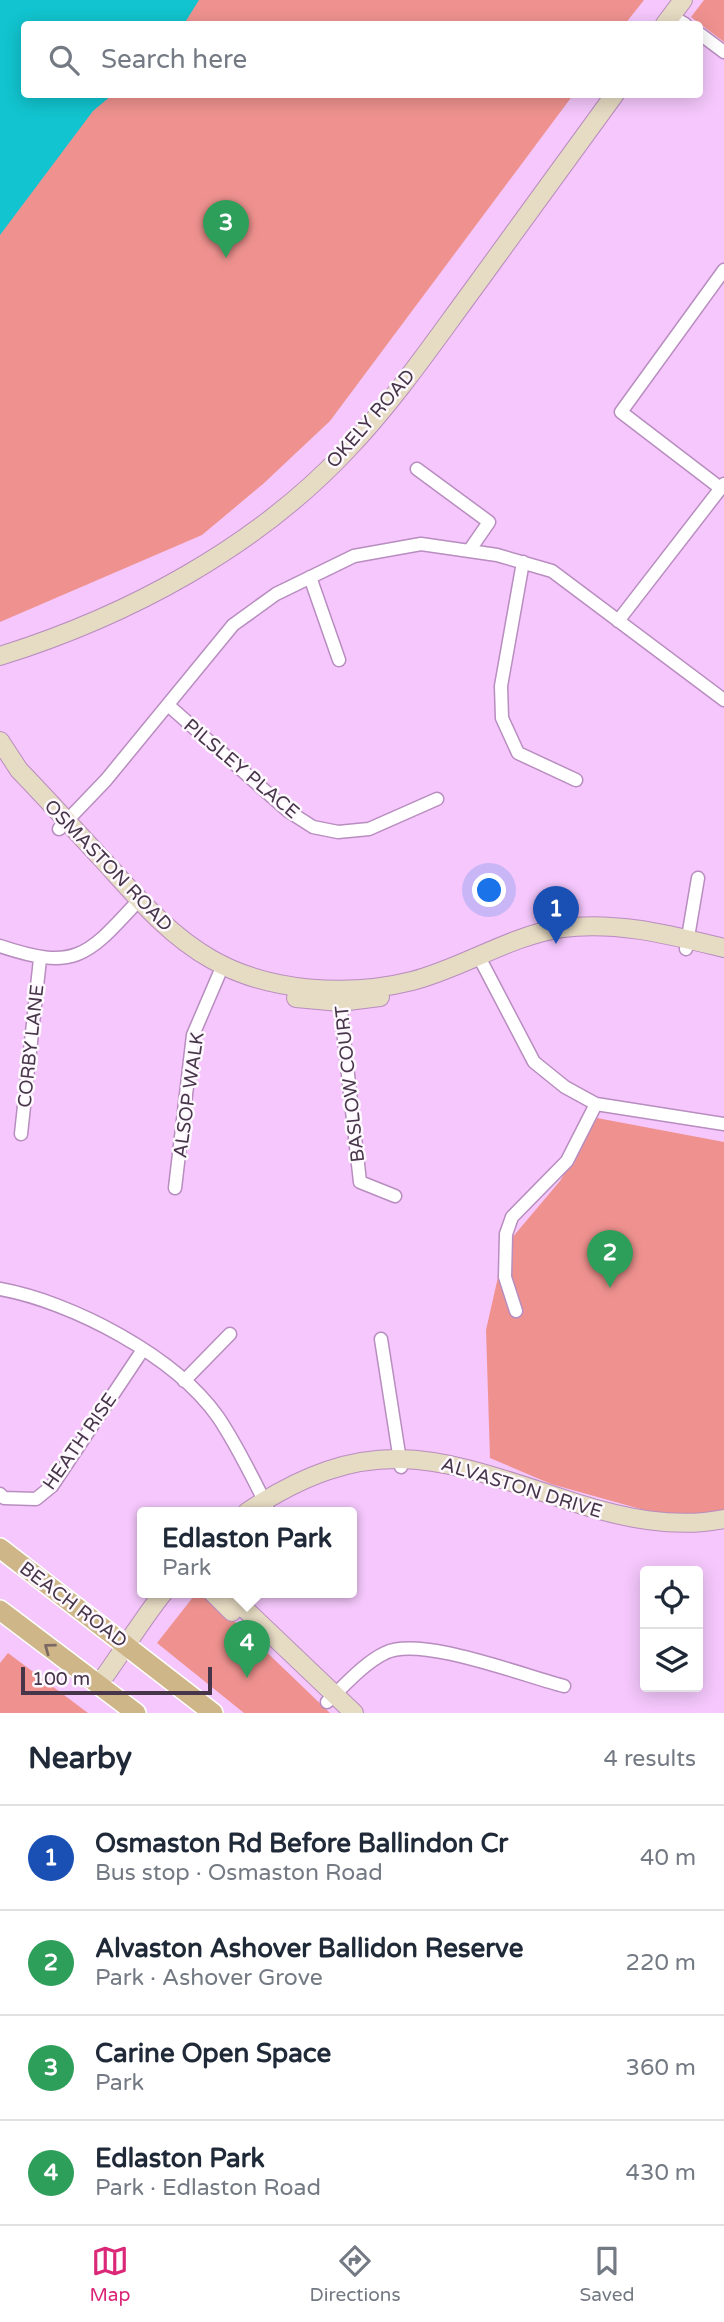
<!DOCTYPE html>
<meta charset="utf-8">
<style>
:root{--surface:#fff;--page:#f6f6f7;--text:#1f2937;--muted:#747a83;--line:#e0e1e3;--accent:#db2777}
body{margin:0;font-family:"Varela Round",sans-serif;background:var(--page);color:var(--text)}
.controls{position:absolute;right:21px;bottom:21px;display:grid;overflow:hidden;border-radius:7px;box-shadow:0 4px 18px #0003}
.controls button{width:63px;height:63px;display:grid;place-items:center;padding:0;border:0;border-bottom:2px solid var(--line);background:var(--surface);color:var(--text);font:35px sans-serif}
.scale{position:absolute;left:21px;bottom:18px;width:191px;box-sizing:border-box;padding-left:7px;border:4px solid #47354a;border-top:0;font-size:19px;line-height:24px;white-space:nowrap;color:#47354a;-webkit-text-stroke:5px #fef9fe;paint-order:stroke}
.you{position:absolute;left:490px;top:891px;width:24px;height:24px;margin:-18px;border:5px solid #fff;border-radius:50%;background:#1a73e8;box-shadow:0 0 0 10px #1a73e833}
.badge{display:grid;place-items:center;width:46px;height:46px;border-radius:50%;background:var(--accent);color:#fff;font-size:23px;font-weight:700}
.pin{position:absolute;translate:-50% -58px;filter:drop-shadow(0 2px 4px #0008)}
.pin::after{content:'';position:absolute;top:37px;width:24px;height:21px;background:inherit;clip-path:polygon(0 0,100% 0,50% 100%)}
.popup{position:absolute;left:137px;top:1507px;width:220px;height:91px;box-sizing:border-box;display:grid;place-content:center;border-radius:7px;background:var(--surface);filter:drop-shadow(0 2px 5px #0005);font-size:23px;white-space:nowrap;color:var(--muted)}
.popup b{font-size:26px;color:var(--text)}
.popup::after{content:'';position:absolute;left:50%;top:100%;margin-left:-14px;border:14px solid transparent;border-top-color:var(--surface)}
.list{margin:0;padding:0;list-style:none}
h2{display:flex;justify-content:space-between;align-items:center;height:91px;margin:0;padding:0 28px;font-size:30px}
h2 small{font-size:23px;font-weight:400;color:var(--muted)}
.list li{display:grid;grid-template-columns:46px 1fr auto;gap:21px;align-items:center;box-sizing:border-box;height:105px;padding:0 28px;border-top:2px solid var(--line)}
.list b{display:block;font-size:26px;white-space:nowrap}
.list p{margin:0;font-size:23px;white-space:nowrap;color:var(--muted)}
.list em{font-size:23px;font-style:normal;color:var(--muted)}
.icon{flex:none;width:38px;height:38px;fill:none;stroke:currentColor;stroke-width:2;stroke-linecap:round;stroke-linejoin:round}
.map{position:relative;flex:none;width:724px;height:1713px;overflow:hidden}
.search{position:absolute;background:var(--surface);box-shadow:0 4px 18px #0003;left:21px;right:21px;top:21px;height:77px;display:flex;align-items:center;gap:18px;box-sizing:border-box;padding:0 24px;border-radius:7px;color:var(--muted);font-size:26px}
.sheet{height:511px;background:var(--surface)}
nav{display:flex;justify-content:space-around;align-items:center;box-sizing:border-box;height:98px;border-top:2px solid var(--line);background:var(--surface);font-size:19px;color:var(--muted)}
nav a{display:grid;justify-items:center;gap:4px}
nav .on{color:var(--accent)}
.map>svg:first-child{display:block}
</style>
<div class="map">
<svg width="724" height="1713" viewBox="0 0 724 1713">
<rect width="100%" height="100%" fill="#f5c7fc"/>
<path fill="#ef928f" d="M0 0H644L625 24H24V94L573 95 330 421 263 484 202 535 0 622Z
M704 0H724V42L691 17Z
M597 1118 724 1142V1514L715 1517 651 1512 551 1484 490 1458 486 1330 505 1246 560 1181Z
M197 1592H204L330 1713H244L157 1643Z
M8 1653 88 1713H0V1663Z"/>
<path fill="#11c4cf" d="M0 0H199L184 24H24V94L112 95 93 111 0 235Z"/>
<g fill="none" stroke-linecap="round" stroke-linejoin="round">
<defs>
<path id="street" d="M671 16 685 24
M700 34 724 52
M417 469 489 522 469 551
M719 487 621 412 724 270
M523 562 501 686 502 718 518 753 576 780
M310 577 339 660
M618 621 724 484
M168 705 288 811 313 827 338 832 369 829 437 799
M59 829 106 780 233 625 276 594 354 556 421 544 497 555 552 571 724 700
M0 946C77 972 88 955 139 900
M686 949 698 878
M478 955 534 1062 565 1087 596 1104 724 1124
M339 994 360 1182 395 1196
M21 1134 40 959
M175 1188 193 1035 223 965
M0 1289C72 1302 175 1356 218 1417 237 1445 252 1477 267 1506
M516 1311 505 1277 506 1234 512 1217 567 1161 596 1104
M381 1339 401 1467
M184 1381 230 1334
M0 1494 4 1498 36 1499 52 1486 142 1351
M327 1702C344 1686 364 1663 385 1653 420 1635 524 1676 564 1686"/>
<path id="secondary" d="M665 24 683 0
M0 656C128 616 255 548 347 450 393 402 432 345 471 292 519 226 567 160 615 94
M0 741 19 770C47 799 74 829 102 859 135 895 167 934 211 959 268 992 348 997 412 981 463 968 509 936 562 928 618 921 670 935 724 948
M296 998 340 1002 380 997
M247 1512C374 1427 444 1460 576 1503 623 1518 675 1529 724 1519
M212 1592 232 1612
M227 1592 354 1713
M99 1684C122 1653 140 1622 164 1592"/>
<path id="primary" d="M0 1548 213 1713
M0 1610 136 1713"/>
</defs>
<use href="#street" stroke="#b88dbf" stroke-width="15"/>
<use href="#secondary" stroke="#b88dbf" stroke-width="20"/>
<use href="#primary" stroke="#fff" stroke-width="22"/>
<use href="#street" stroke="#fff" stroke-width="12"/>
<use href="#secondary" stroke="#e6dbc3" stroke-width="18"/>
<use href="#primary" stroke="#ceb688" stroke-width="19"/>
</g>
<defs><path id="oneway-chevron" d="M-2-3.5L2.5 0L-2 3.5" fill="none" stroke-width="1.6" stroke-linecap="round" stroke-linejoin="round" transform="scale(1.75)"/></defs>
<use stroke="#7d6963" href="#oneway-chevron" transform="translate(49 1648) rotate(-143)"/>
<g text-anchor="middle" stroke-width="5" stroke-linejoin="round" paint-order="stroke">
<g font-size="19" fill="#47354a" stroke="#fef9fe">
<text transform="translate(370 418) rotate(-49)" y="7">OKELY ROAD</text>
<text transform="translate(242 768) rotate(40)" y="7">PILSLEY PLACE</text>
<text transform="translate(109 865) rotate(46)" y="7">OSMASTON ROAD</text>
<text transform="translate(30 1046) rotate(-84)" y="7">CORBY LANE</text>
<text transform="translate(349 1084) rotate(-96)" y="7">BASLOW COURT</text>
<text transform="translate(188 1095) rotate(-82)" y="7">ALSOP WALK</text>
<text transform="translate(79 1441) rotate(-55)" y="7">HEATH RISE</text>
<text transform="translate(522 1487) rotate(17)" y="7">ALVASTON DRIVE</text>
<text transform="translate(74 1604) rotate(37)" y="7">BEACH ROAD</text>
</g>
</g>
</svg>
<div class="controls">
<button><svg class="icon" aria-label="locate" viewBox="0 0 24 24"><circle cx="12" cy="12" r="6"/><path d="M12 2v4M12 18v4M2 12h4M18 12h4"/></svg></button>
<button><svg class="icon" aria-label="layers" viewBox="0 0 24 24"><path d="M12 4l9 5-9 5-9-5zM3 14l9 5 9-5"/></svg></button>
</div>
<div class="scale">100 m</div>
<div class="you"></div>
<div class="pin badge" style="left:556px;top:944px;background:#1a4fb4">1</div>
<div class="pin badge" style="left:610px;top:1288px;background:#2e9e5b">2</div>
<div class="pin badge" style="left:226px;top:258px;background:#2e9e5b">3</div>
<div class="pin badge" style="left:247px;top:1678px;background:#2e9e5b">4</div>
<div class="popup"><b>Edlaston Park</b>Park</div>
<div class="search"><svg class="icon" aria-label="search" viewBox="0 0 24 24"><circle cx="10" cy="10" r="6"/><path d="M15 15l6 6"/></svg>Search here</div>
</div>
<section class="sheet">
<h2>Nearby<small>4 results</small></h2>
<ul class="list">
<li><span class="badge" style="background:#1a4fb4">1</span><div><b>Osmaston Rd Before Ballindon Cr</b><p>Bus stop · Osmaston Road</p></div><em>40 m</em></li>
<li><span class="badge" style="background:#2e9e5b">2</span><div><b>Alvaston Ashover Ballidon Reserve</b><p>Park · Ashover Grove</p></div><em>220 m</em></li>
<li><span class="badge" style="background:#2e9e5b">3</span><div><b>Carine Open Space</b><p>Park</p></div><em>360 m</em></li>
<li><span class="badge" style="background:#2e9e5b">4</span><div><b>Edlaston Park</b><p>Park · Edlaston Road</p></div><em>430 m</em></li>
</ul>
</section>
<nav>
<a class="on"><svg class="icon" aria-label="map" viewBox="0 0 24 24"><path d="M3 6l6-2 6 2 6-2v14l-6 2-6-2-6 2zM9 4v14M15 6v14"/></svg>Map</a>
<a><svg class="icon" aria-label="directions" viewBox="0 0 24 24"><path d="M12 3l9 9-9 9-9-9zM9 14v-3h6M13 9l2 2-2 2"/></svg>Directions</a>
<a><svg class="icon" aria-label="saved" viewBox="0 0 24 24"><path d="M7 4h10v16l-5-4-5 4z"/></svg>Saved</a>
</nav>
